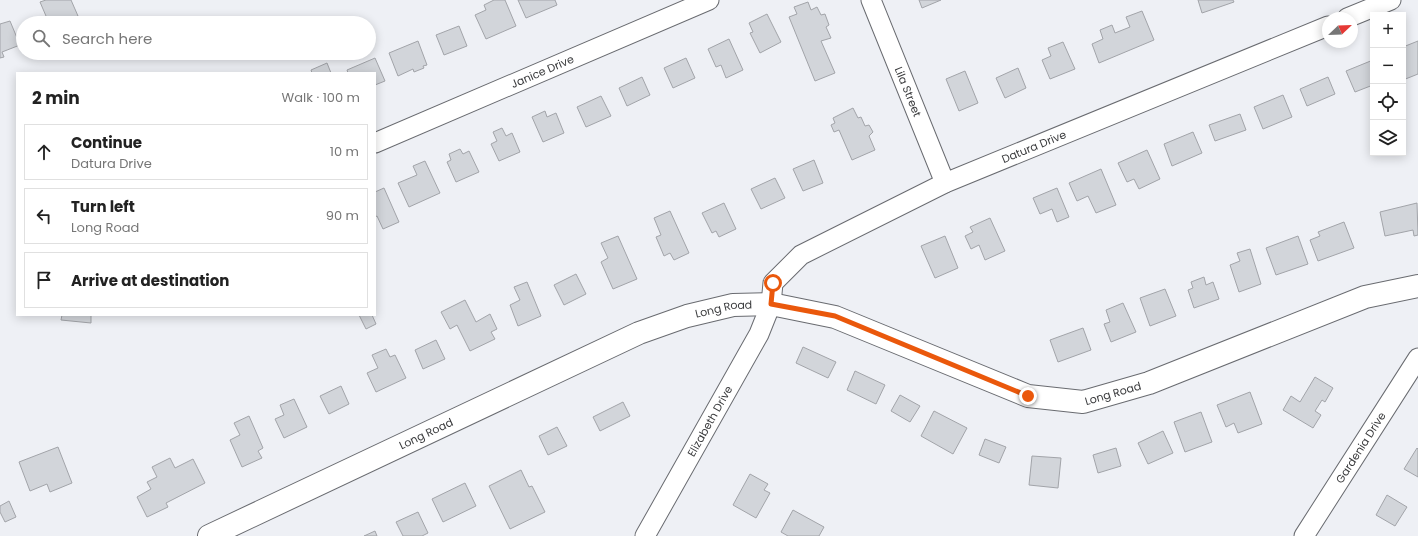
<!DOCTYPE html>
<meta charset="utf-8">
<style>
:root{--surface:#fff;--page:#f6f6f6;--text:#222;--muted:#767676;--line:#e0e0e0}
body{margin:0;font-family:Poppins,sans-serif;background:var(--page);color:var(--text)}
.controls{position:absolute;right:12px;top:12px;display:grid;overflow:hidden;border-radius:0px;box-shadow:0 2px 10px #0003}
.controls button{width:36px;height:36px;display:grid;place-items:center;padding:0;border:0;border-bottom:1px solid var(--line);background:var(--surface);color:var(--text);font:20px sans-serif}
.compass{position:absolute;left:1322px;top:12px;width:36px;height:36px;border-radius:50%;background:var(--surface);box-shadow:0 2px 10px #0003;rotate:67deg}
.stop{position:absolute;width:12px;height:12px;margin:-9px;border:3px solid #ea580c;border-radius:50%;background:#fff}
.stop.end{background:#ea580c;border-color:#fff;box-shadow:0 1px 4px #0008}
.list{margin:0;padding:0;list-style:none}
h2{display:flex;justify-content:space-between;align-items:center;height:52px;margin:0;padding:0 16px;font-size:17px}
h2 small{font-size:13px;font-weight:400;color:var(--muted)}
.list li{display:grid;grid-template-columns:26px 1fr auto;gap:12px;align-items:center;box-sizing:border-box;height:56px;margin:0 8px 8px;padding:0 8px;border:1px solid var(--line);border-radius:0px}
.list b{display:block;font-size:15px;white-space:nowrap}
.list p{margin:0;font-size:13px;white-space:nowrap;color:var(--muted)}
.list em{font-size:13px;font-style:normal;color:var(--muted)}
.icon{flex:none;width:22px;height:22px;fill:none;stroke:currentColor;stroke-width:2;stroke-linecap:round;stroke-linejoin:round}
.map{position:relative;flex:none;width:1418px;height:536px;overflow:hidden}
.search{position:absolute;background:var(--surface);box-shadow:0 2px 10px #0003;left:16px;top:16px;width:360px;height:44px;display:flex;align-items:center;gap:10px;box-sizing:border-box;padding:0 14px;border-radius:22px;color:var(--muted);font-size:15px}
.panel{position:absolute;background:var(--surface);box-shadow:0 2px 10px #0003;left:16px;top:72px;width:360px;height:244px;border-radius:0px}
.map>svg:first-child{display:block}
</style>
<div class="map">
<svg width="1418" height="536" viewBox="0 0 1418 536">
<rect width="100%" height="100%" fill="#eef0f5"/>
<path fill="#d2d5da" stroke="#a2a4a9" d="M46 0H71L78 16 62 23H49L40 2Z
M494 0H505L516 26 486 39 475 15 486 10 484 5Z
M518 0H555L557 5 526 18Z
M919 0H941L922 8Z
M1198 0H1233L1234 2 1202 13Z
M808 2 811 10 817 7 821 15 825 14 829 25 826 27 831 38 821 41 835 73 815 81 789 17 797 14 794 7Z
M1142 11 1154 40 1099 63 1092 44 1103 39 1100 30 1112 25 1115 33 1130 27 1126 17Z
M767 14 781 42 760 53 750 33 753 32 749 23Z
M10 21 20 45 2 52 4 57 0 58V24Z
M459 26 467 46 444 55 436 35Z
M729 39 743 70 726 78 721 65 716 67 708 49Z
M418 41 427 65 423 66 424 68 414 72 413 69 398 76 389 53Z
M1418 41V74L1403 80V47Z
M1063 42 1075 69 1050 79 1042 60 1051 56 1048 48Z
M375 58 385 81 375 85V73H348L347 70Z
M686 58 695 78 673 88 664 68Z
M1373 60V85L1355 92 1346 71Z
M327 63 331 73H312L311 70Z
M1018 68 1026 88 1005 98 996 78Z
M965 71 978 103 959 111 946 79Z
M642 77 650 95 627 106 619 88Z
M1328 77 1335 94 1307 106 1300 89Z
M1283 95 1292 117 1263 129 1254 107Z
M601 96 611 116 586 127 577 107Z
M853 108 858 118 861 117 865 126 869 125 873 132 869 136 875 150 852 160 839 130 834 132 831 125 835 123 833 118Z
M545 111 547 117 556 113 564 133 543 142 532 117Z
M1240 114 1246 130 1215 141 1209 125Z
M502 128 506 136 512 133 520 152 499 161 491 144 497 141 493 132Z
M1193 132 1202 153 1172 166 1164 144Z
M460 149 463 154 469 151 479 172 456 182 447 162 451 160 449 154Z
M1147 150 1160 179 1139 189 1134 179 1127 182 1118 163Z
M814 160 823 183 803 191 793 169Z
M425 161 440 193 409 207 398 183 417 175 413 166Z
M1101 169 1116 205 1096 213 1088 196 1077 201 1069 183Z
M775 178 785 198 761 209 751 189Z
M384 188 399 222 383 229 377 216 375 217V192Z
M1057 188 1069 217 1057 222 1052 209 1040 214 1033 198Z
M724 203 736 229 719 237 716 231 712 233 702 213Z
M1417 203 1418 235 1414 236 1413 230 1385 236 1380 212Z
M670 211 689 253 674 260 670 253 664 256 656 237 661 235 654 218Z
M990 218 1005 251 985 260 979 245 971 249 965 236 973 232 970 227Z
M1344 222 1354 248 1318 261 1310 240 1320 236 1318 232Z
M618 236 637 279 613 289 601 262 608 258 601 243Z
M945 236 958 268 935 278 921 246Z
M1298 236 1308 264 1276 275 1266 248Z
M1250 249 1261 284 1239 292 1230 265 1240 261 1237 253Z
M576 274 586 294 564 305 554 285Z
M1204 277 1206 285 1213 282 1219 299 1194 308 1188 290 1193 288 1191 282Z
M527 282 541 316 518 326 510 305 520 300 514 287Z
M1165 289 1176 316 1150 326 1140 298Z
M465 300 476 322 490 314 497 329 491 332 495 339 470 351 457 325 450 329 441 312Z
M1123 303 1136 332 1111 342 1104 324 1110 322 1106 310Z
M62 315H91V323L61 320Z
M359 315H372L376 324 366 329Z
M1083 328 1091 350 1058 362 1050 340Z
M436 340 445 359 423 369 415 350Z
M803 347 836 362 828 378 796 363Z
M386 349 390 357 395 355 406 378 376 392 367 373 378 368 372 355Z
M855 371 885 385 876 404 847 390Z
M1315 377 1333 388 1325 402 1322 400 1315 411 1321 415 1313 428 1283 410 1291 396 1300 402Z
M341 386 349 404 329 414 320 396Z
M1250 392 1262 424 1238 433 1234 423 1226 427 1217 405Z
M900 395 920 406 910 422 891 411Z
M294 399 307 427 284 438 275 419 284 415 280 405Z
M623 402 630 416 600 431 593 417Z
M934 411 967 428 953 454 921 436Z
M1201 412 1212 442 1185 452 1174 422Z
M249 416 263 448 258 451 262 458 242 467 230 440 240 435 234 423Z
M557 427 567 446 548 455 539 436Z
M1163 431 1173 453 1148 464 1138 443Z
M985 439 1006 447 999 463 979 455Z
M58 447 72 483 50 492 47 484 30 491 19 462Z
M1116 448 1121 466 1098 473 1093 455Z
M1417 448 1418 449V477L1404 469Z
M1032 456 1061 458 1058 488 1029 485Z
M170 458 175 468 193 459 205 483 166 503 168 507 147 517 137 497 151 489 147 482 157 477 152 467Z
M521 470 529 487 532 486 545 512 510 529 489 486Z
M750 474 768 484 764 490 770 493 756 518 733 505Z
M465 483 476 506 443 522 432 499Z
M1387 495 1407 507 1395 526 1376 515Z
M9 501 16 517 5 522 0 512V506Z
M793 510 824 527 819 536H788L781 532Z
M418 512 428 533 422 536H403L396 522Z
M375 531 377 536H364Z"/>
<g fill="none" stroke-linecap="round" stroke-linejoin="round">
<defs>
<g id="minor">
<path id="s1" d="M871 0 945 183"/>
<path d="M1347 18 1391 0"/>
<path id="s2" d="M375 143 709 0"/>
<path id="s3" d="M645 536 759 334 771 304 773 283 801 255 945 183 1328 26"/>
<path id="s4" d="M1304 536 1418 358"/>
</g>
<g id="tertiary">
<path id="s5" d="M209 536 639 333 687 316 733 305 771 304 835 317 1028 396 1083 402 1149 383 1365 297 1418 286"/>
</g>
</defs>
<use href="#minor" stroke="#696b70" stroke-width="21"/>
<use href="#tertiary" stroke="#696b70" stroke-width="24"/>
<use href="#minor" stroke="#fff" stroke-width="19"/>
<use href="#tertiary" stroke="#fff" stroke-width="22"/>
</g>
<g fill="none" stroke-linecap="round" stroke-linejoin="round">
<path stroke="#ea580c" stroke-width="5" d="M773 283 771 304 835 316 1028 396"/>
</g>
<g text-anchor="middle" stroke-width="3" stroke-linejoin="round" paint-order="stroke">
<g font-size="11" fill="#3a3b3d" stroke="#fdfdfe">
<text dy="4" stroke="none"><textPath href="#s2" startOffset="182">Janice Drive</textPath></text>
<text dy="4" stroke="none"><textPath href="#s1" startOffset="99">Lila Street</textPath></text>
<text dy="4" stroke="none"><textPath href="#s3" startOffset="582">Datura Drive</textPath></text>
<text dy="4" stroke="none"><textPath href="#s5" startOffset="564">Long Road</textPath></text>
<text dy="4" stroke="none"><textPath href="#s5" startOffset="972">Long Road</textPath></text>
<text dy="4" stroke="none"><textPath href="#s3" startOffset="132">Elizabeth Drive</textPath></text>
<text dy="4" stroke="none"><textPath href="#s5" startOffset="240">Long Road</textPath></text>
<text dy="4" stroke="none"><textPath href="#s4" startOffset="105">Gardenia Drive</textPath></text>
</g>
</g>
</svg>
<div class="controls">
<button>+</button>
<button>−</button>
<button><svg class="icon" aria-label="locate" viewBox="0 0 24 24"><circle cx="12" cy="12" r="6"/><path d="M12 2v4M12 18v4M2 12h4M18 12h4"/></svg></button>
<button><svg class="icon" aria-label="layers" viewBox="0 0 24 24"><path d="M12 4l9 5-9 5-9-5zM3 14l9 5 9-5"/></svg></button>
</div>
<svg class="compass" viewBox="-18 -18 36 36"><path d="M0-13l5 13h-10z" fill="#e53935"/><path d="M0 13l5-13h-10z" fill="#767676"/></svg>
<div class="stop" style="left:773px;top:283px"></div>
<div class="stop end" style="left:1028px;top:396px"></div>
<div class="search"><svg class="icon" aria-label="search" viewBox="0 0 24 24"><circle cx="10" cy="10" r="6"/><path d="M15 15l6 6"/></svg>Search here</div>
<section class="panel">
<h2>2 min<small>Walk · 100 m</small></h2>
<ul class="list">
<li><svg class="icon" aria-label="ahead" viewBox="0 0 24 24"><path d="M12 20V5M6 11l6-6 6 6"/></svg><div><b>Continue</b><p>Datura Drive</p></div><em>10 m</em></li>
<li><svg class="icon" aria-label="left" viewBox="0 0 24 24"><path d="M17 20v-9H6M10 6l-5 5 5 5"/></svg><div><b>Turn left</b><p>Long Road</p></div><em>90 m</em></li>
<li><svg class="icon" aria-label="arrive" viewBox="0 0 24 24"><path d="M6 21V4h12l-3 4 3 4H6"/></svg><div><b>Arrive at destination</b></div></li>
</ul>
</section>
</div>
